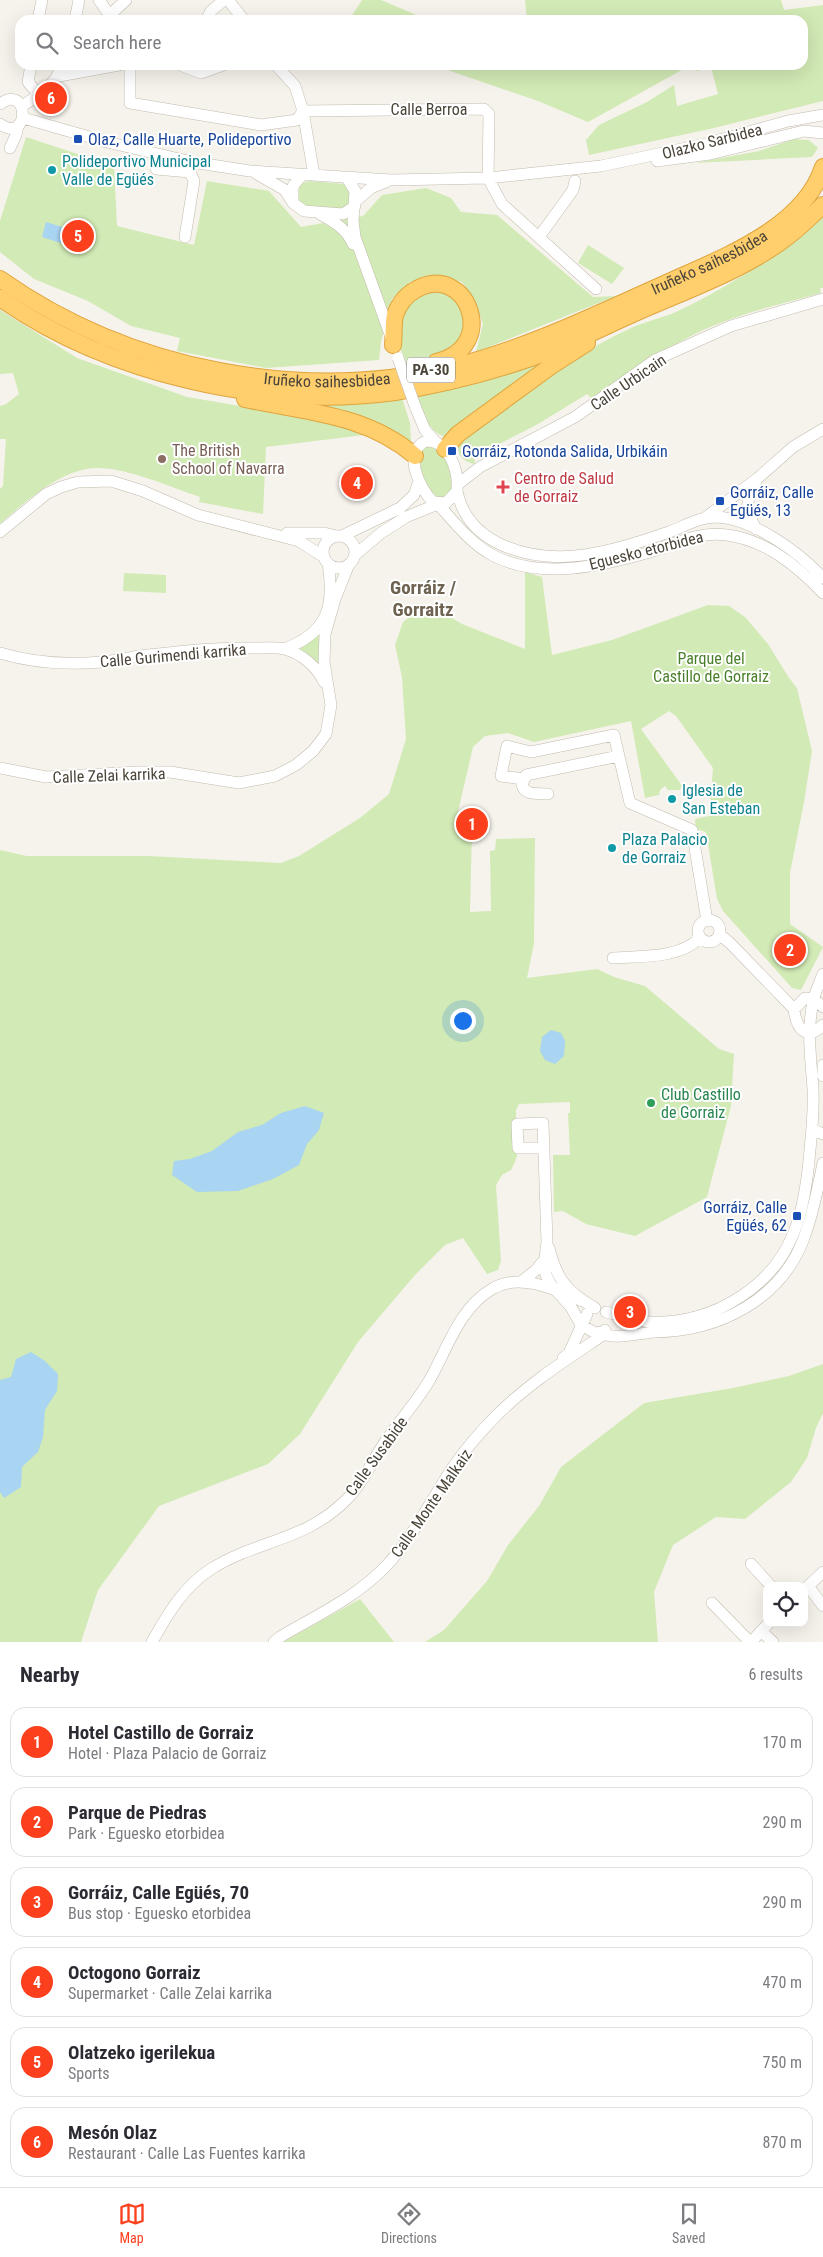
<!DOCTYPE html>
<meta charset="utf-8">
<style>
:root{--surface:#fff;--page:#f7f7f7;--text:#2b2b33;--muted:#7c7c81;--line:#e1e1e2;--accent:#fc3f1d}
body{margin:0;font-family:"Roboto Condensed",sans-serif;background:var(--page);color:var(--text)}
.controls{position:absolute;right:15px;bottom:15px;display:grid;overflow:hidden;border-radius:10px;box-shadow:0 5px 20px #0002}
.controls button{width:45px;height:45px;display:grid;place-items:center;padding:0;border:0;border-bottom:1px solid var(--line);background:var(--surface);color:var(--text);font:25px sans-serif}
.you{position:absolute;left:462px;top:1020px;width:18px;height:18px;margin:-12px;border:4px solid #fff;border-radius:50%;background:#1a73e8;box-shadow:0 0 0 8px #1a73e833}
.badge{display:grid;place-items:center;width:32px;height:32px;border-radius:50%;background:var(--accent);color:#fff;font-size:16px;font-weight:700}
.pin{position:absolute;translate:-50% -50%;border:2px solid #fff;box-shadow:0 1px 5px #0006}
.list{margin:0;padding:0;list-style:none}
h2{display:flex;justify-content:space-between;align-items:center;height:65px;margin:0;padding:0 20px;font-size:21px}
h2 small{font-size:16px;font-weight:400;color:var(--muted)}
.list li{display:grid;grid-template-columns:32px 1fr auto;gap:15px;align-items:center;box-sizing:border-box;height:70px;margin:0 10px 10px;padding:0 10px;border:1px solid var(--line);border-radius:15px}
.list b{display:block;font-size:19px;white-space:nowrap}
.list p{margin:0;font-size:16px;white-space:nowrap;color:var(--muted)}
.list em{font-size:16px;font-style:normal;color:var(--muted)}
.icon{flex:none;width:28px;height:28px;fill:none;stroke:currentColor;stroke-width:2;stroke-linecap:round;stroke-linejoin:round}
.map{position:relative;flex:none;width:823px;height:1642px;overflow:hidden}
.search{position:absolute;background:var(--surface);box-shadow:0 5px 20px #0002;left:15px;right:15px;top:15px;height:55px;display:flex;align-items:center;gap:12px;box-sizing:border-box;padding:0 18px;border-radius:15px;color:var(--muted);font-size:19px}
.sheet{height:545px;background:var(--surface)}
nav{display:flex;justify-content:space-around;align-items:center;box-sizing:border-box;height:70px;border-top:1px solid var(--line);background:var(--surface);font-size:14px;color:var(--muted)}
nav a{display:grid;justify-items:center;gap:2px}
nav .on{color:var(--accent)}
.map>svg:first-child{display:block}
</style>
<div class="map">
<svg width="823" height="1642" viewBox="0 0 823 1642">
<rect width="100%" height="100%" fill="#f6f3ec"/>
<path fill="#d2eab5" d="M362 0H381L428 20H349Z
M525 0H781L784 10 823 5V101L714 128 589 155 586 140 599 125 647 102 674 85 677 106 718 94 711 67 697 71 689 66 588 122 538 101 433 65H803V20H527Z
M26 137 114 166 117 226 194 245 207 181 269 191 301 227 363 216 382 195 426 188 451 198 461 212 497 215 593 297 616 296 476 352 483 324 475 301 462 282 440 275 410 282 392 299 381 342 379 360 266 368 177 351 180 338 131 326 88 301 34 279 0 252V221Z
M794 139 809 140 818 148 812 157 695 163 759 151Z
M310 181 344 184 350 190 351 203C336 215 313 209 298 202L297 189 302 183Z
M823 216V288H820L821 293C781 304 741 313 703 330 663 349 628 374 592 399L587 394 538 424 474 457 475 464C462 462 454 452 460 439 515 399 570 356 631 328 646 321 663 318 678 311 731 286 778 254 823 216Z
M588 245 624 268 612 284 578 263Z
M432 288 460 300 466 334 444 354 406 361 399 347 400 315 409 298Z
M0 310 77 358 187 397 322 420 372 434 266 447 263 514 199 502 200 497C170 487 131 469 99 468 63 467 26 501 0 524V489L3 486 6 439H0V406L6 404 19 394 13 373 0 374Z
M555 358 445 437C427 430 422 412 417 395L495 378Z
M402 398 410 423 411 441 409 443 287 403Z
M429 445C433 448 439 450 442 454 448 463 457 485 448 495 446 498 444 497 441 497 424 497 419 464 420 451Z
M525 572 542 577 552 655 612 640 708 605 729 606 745 617 768 644 789 678 797 688 812 751 804 802 790 873V924L823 947 801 990 792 988 785 980 723 911 717 899 706 832 696 829 695 819 709 816 713 768 676 716 669 711 641 729 683 787 679 790H668L665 786 660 790 659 795 645 798 631 721 534 742 508 733 485 736 473 747 456 820 455 828H472L470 912 491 911 490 851 495 850 496 839 535 838 534 943 527 978 597 969 614 977 645 986 719 1049 734 1054 731 1106 707 1197 635 1236 586 1224 563 1211 554 1212 553 1155H570L568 1113H570V1102L519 1104 516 1110 517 1155 515 1162 511 1170 502 1175 496 1185 501 1261 498 1270 487 1274 463 1238 445 1245 415 1275 358 1342 300 1434 268 1464 159 1506 98 1590 81 1642H0V850L27 856H148L281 863 299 856 360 818 389 794 406 739 402 677 395 645 403 622 416 612 432 606 462 624 525 649Z
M124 573 166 575V593L123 591Z
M324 624 322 668 292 650Z
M823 1364V1413L816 1428 807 1458 791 1482 745 1519 716 1517 673 1545 654 1592 658 1642H425L444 1630 487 1581 508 1545 539 1506 561 1467 644 1403 733 1388 789 1376Z
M360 1599 394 1642H283Z"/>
<path fill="#a9d4f2" d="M46 222 75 231 70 246 42 237Z
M551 1030 561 1033 565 1041 564 1056 555 1064 545 1060 540 1051 542 1037Z
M305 1106 324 1113 319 1130 307 1144 299 1165 273 1179 238 1191 197 1192 172 1175 174 1161 190 1159 212 1151 238 1132 262 1125 281 1113Z
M31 1352 45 1361 58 1374 57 1391 45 1410 43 1437 38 1452 22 1467 21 1487 4 1498 0 1492V1380L11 1377 16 1359Z"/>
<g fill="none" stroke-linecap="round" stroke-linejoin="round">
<defs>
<path id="minor" d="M99 0 113 20
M228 0 244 20
M110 15 126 0
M38 20 42 0
M75 20 79 0
M206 20 211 11 224 0
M31 65 28 82 39 95
M130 65V103L261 125 297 120 303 111 484 109 489 114 488 178 502 204 596 289
M180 65 201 73 223 65
M276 65 295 86 303 111 314 175
M59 76 119 65
M0 104C30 82 30 145 0 124
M22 106C39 95 56 85 62 65
M23 118 107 142 192 162 250 171 391 180 488 178 601 166 705 144 788 121 823 115
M10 148 16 135 18 126
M657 161 710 154 804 131 823 133
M156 169 190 172
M257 174 285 190 293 203 304 211 343 214 355 206
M347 178 355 191 353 221 355 237 391 337
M356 201 371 188 386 182
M293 202V186L302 175
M320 214C334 222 346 228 353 244
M185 237 194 181 190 172 192 162
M539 237 573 190 575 181
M415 406 425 430 434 440
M426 441C449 440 459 471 457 491L446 503 433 502C419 488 402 451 426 441Z
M457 485 480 467 575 417 655 360 731 326 823 299
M457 491C462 516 477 533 500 544 555 570 615 551 669 532 685 526 699 517 716 517 752 518 799 552 823 578
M438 504C455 523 471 544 494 556 541 580 601 566 650 552 677 544 698 531 727 535 766 540 797 566 823 593
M705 518 758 478 793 447 823 429
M756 529C745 509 745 499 757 479
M0 532 46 494 61 487 78 482 111 481 143 491 198 515 299 541 324 557
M287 533H324L337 536
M342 536 400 508 414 495 419 481
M323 552a16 16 0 1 1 32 0a16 16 0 1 1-32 0Z
M355 555 381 533 406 517 438 504
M284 649C328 633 335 606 328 563
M0 653C33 663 67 665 102 662 114 661 127 658 139 656 177 652 215 647 253 648 263 648 274 647 284 649 301 653 317 667 324 682
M0 768 46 777 138 772H170L239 783 275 776 296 765 313 751 326 734 331 705 324 662 325 634 335 599 349 564
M524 779 501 776 507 746 531 752 614 735 630 803 692 830 707 921
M548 794C538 793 525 796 522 785L526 775 619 756
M698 931a11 11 0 1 1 22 0a11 11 0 1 1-22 0Z
M719 934 730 943 794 1009
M613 958C641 956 678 959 700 938
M823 1007 814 999 805 998 794 1009C796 1028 806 1042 823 1025
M823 1065V1076
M812 1129 823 1134
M543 1148H518L517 1124 543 1123 547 1242 544 1265 546 1275 551 1285 571 1307 581 1325 592 1331
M549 1248C557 1280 567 1292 595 1308
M521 1282 536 1270 545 1259
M606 1312C620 1315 636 1321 650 1322 682 1324 714 1314 740 1297 795 1262 805 1210 810 1150 812 1130 814 1109 813 1089 811 1059 806 1028 814 998 816 990 820 982 823 974
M599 1332C614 1341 638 1333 655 1332 719 1331 781 1300 804 1238 813 1214 818 1188 823 1163
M563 1358 569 1353 587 1314
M751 1564 771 1586
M808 1586 823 1606
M804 1590 823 1572
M712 1603 750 1642
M761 1631 773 1642
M152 1642C167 1615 184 1586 211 1569 257 1540 306 1541 347 1499 363 1483 372 1461 385 1442 399 1421 416 1403 429 1381 447 1350 459 1308 492 1289 520 1272 556 1290 582 1301
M274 1642 280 1637C317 1615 357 1597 387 1565 413 1537 430 1502 451 1470 464 1451 481 1431 497 1415 529 1383 566 1360 603 1335L605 1330
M751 1642 769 1623"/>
<g id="highway">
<path id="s1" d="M0 279C129 370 302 404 456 366 531 347 601 312 671 281 724 257 804 227 823 167"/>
<path d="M0 298C108 374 264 410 395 392 439 385 483 374 525 360 562 348 599 329 635 313 682 292 742 271 783 240 798 230 810 217 823 205"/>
<path d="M393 345C394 336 393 324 395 315 399 304 407 294 417 289 466 262 501 347 436 362"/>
<path d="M245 399C306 412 366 414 415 456"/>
<path d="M445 449 458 434 551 366 587 343"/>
</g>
</defs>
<use href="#minor" stroke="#c2bbae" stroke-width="12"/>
<use href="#highway" stroke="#e0a43c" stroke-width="18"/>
<use href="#minor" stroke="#fff" stroke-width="11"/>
<use href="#highway" stroke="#ffcf6e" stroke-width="16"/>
<defs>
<path id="minor-bridge" d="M398 358 415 406"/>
</defs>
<use href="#minor-bridge" stroke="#c2bbae" stroke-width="12" stroke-linecap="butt"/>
<use href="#minor-bridge" stroke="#fff" stroke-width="11"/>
</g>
<g fill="#1a4fb4" stroke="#fff" stroke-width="2">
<rect x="73" y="134" width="10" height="10" rx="2.5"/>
<rect x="447" y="446" width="10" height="10" rx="2.5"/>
<rect x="715" y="496" width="10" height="10" rx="2.5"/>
<rect x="792" y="1211" width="10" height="10" rx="2.5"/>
</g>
<g fill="#0f9aa8" stroke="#fff" stroke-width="2">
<circle cx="52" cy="170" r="5"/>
<circle cx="672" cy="799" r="5"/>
<circle cx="612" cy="848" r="5"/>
</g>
<circle fill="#8d6e63" stroke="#fff" stroke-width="2" cx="162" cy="459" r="5"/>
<path fill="#e0444e" stroke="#fff" stroke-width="2" d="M500.5 479.5h5v5h5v5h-5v5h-5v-5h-5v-5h5z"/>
<circle fill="#2e9e5b" stroke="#fff" stroke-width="2" cx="651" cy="1103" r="5"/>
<g text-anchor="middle" stroke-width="4" stroke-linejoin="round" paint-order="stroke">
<rect fill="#fff" stroke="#817c74" stroke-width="1" x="407" y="357.5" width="48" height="25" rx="4"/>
<g font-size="15" font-weight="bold" fill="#4b4439">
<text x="431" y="375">PA-30</text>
</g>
<g font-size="16" fill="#4b4439" stroke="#fff">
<text x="429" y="115">Calle Berroa</text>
<text transform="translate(712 141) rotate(-14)" y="6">Olazko Sarbidea</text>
<text dy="6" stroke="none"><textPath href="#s1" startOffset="752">Iruñeko saihesbidea</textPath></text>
<text dy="6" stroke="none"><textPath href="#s1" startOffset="348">Iruñeko saihesbidea</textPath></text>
<text transform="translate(628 382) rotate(-34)" y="6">Calle Urbicain</text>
<text transform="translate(646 550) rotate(-14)" y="6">Eguesko etorbidea</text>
<text transform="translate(173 655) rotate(-5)" y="6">Calle Gurimendi karrika</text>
<text transform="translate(109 775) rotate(-2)" y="6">Calle Zelai karrika</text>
<text transform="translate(376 1456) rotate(-54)" y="6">Calle Susabide</text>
<text transform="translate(431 1503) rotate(-55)" y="6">Calle Monte Malkaiz</text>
</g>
<g font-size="16" fill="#164399" stroke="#fff" text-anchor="start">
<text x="88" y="145">Olaz, Calle Huarte, Polideportivo</text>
<text x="462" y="457">Gorráiz, Rotonda Salida, Urbikáin</text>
<text x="730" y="498">Gorráiz, Calle<tspan x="730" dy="18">Egüés, 13</tspan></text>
<text x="787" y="1213" text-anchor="end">Gorráiz, Calle<tspan x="787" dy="18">Egüés, 62</tspan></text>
</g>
<g font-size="16" fill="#0d838f" stroke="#fff" text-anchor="start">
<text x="62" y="167">Polideportivo Municipal<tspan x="62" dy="18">Valle de Egüés</tspan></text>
<text x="682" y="796">Iglesia de<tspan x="682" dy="18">San Esteban</tspan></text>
<text x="622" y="845">Plaza Palacio<tspan x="622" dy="18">de Gorraiz</tspan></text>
</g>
<g font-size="16" fill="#785e54" stroke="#fff" text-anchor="start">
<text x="172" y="456">The British<tspan x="172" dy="18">School of Navarra</tspan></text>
</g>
<g font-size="16" fill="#be3a42" stroke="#fff" text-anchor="start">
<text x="514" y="484">Centro de Salud<tspan x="514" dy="18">de Gorraiz</tspan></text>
</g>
<g font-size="16" fill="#4a7f2a" stroke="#fff">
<text x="711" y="664">Parque del<tspan x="711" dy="18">Castillo de Gorraiz</tspan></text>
</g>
<g font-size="16" fill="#27864d" stroke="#fff" text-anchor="start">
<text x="661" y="1100">Club Castillo<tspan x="661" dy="18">de Gorraiz</tspan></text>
</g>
<g font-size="19" font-weight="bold" fill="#6e6250" stroke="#fff">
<text x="423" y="594">Gorráiz /<tspan x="423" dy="22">Gorraitz</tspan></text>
</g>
</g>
</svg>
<div class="controls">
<button><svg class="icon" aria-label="locate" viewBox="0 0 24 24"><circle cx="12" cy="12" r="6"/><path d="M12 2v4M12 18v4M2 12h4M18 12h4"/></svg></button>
</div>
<div class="you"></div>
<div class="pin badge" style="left:472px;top:824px">1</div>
<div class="pin badge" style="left:790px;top:950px">2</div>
<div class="pin badge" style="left:630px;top:1312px">3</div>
<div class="pin badge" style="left:357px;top:483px">4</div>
<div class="pin badge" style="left:78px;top:236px">5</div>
<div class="pin badge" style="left:51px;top:98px">6</div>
<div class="search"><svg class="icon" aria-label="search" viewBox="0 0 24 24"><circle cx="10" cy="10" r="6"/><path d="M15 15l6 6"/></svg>Search here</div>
</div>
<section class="sheet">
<h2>Nearby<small>6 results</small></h2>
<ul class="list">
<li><span class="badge">1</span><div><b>Hotel Castillo de Gorraiz</b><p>Hotel · Plaza Palacio de Gorraiz</p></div><em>170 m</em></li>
<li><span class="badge">2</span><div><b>Parque de Piedras</b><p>Park · Eguesko etorbidea</p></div><em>290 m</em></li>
<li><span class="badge">3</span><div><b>Gorráiz, Calle Egüés, 70</b><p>Bus stop · Eguesko etorbidea</p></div><em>290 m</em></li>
<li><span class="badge">4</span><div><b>Octogono Gorraiz</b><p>Supermarket · Calle Zelai karrika</p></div><em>470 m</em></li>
<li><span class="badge">5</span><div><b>Olatzeko igerilekua</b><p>Sports</p></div><em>750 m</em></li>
<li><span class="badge">6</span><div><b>Mesón Olaz</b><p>Restaurant · Calle Las Fuentes karrika</p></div><em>870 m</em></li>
</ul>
</section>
<nav>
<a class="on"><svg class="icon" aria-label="map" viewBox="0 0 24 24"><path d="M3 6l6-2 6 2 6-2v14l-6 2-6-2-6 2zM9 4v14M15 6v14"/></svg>Map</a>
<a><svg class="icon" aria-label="directions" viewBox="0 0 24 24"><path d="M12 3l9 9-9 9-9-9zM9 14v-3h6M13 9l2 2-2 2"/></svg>Directions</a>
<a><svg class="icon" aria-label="saved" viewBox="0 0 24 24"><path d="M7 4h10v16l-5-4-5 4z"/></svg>Saved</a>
</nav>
